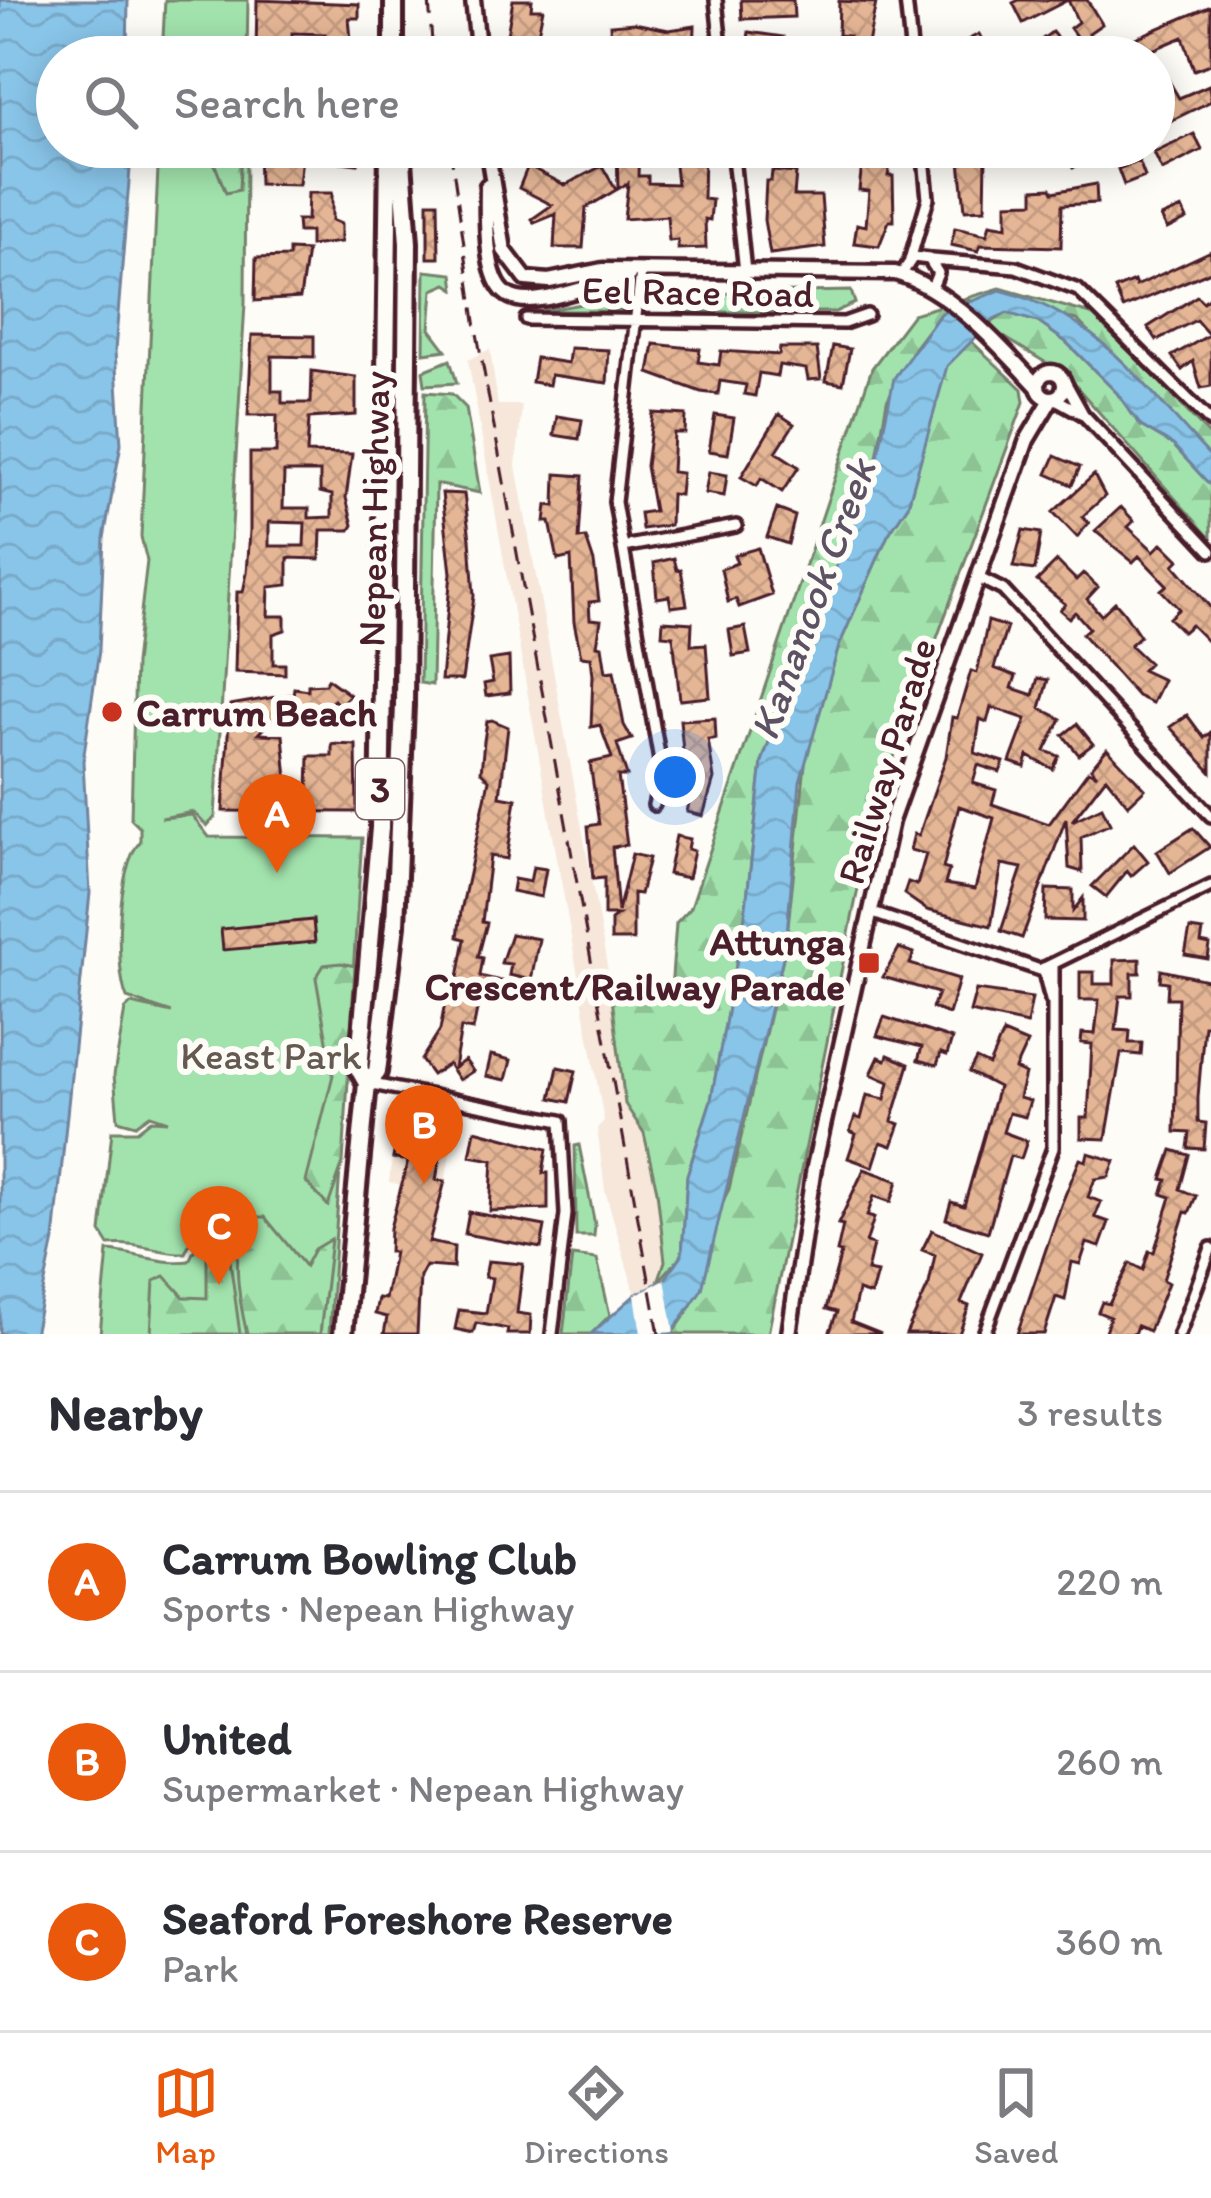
<!DOCTYPE html>
<meta charset="utf-8">
<style>
:root{--surface:#fff;--page:#f2f2f3;--text:#2b2b33;--muted:#7c7c81;--line:#e1e1e2;--accent:#ea580c}
body{margin:0;font-family:Itim,sans-serif;background:var(--page);color:var(--text)}
.you{position:absolute;left:675px;top:777px;width:42px;height:42px;margin:-30px;border:9px solid #fff;border-radius:50%;background:#1a73e8;box-shadow:0 0 0 18px #1a73e833}
.badge{display:grid;place-items:center;width:78px;height:78px;border-radius:50%;background:var(--accent);color:#fff;font-size:39px;font-weight:700}
.pin{position:absolute;translate:-50% -99px;filter:drop-shadow(0 3px 6px #0008)}
.pin::after{content:'';position:absolute;top:63px;width:42px;height:36px;background:inherit;clip-path:polygon(0 0,100% 0,50% 100%)}
.list{margin:0;padding:0;list-style:none}
h2{display:flex;justify-content:space-between;align-items:center;height:156px;margin:0;padding:0 48px;font-size:51px}
h2 small{font-size:39px;font-weight:400;color:var(--muted)}
.list li{display:grid;grid-template-columns:78px 1fr auto;gap:36px;align-items:center;box-sizing:border-box;height:180px;padding:0 48px;border-top:3px solid var(--line)}
.list b{display:block;font-size:45px;white-space:nowrap}
.list p{margin:0;font-size:39px;white-space:nowrap;color:var(--muted)}
.list em{font-size:39px;font-style:normal;color:var(--muted)}
.icon{flex:none;width:66px;height:66px;fill:none;stroke:currentColor;stroke-width:2;stroke-linecap:round;stroke-linejoin:round}
.map{position:relative;flex:none;width:1211px;height:1334px;overflow:hidden}
.search{position:absolute;background:var(--surface);box-shadow:0 6px 30px #0003;left:36px;right:36px;top:36px;height:132px;display:flex;align-items:center;gap:30px;box-sizing:border-box;padding:0 42px;border-radius:66px;color:var(--muted);font-size:45px}
.sheet{height:696px;background:var(--surface)}
nav{display:flex;justify-content:space-around;align-items:center;box-sizing:border-box;height:168px;border-top:3px solid var(--line);background:var(--surface);font-size:33px;color:var(--muted)}
nav a{display:grid;justify-items:center;gap:6px}
nav .on{color:var(--accent)}
.map>svg:first-child{display:block}
</style>
<div class="map">
<svg width="1211" height="1334" viewBox="0 0 1211 1334">
<defs>
<pattern id="forest-firs" width="22" height="20" patternUnits="userSpaceOnUse" patternTransform="scale(3)"><rect width="22" height="20" fill="#a2e3ad"/><path d="M5 1l3.5 6h-7zM16 11l3.5 6h-7z" fill="#8dc295"/></pattern>
<pattern id="water-waves" width="16" height="10" patternUnits="userSpaceOnUse" patternTransform="scale(3)"><rect width="16" height="10" fill="#89c5e9"/><path d="M0 5q4-4 8 0t8 0" fill="none" stroke="#78a9c8"/></pattern>
<pattern id="building-cross-hatch" width="8" height="8" patternUnits="userSpaceOnUse" patternTransform="scale(3)"><rect width="8" height="8" fill="#e5b696"/><path d="M0 0l8 8M0 8l8-8" fill="none" stroke="#c69c81"/></pattern>
</defs>
<rect width="100%" height="100%" fill="#fdfcf7"/>
<filter id="ink" filterUnits="userSpaceOnUse"><feTurbulence type="fractalNoise" baseFrequency=".00833" numOctaves="2"/><feDisplacementMap in="SourceGraphic" scale="24" xChannelSelector="R" yChannelSelector="G"/><feConvolveMatrix kernelMatrix="1 2 1 2 8 2 1 2 1" color-interpolation-filters="sRGB"/></filter>
<g filter="url(#ink)">
<path fill="#f6e7da" d="M490 349 498 405H522L516 466 610 982 625 1104 644 1133 657 1191 665 1261 658 1282 635 1295 605 1190 597 1128 604 1121 468 360Z
M415 1109 445 1122 453 1136 443 1195 389 1182 397 1124Z"/>
<path fill="#a2e3ad" stroke="#76816c" stroke-width="3" d="M165 0H248L247 57H162Z
M159 147H246L245 303 215 817 207 826 193 812 161 818 192 815 209 837 362 838 329 1334H100L108 1251C135 1253 163 1265 189 1261L204 1230 197 1228 185 1253C161 1254 141 1242 109 1245L101 1232 112 1131H137L151 1120 168 1121 150 1115 136 1125 118 1120 114 1075 125 1010 131 1004 172 1013 127 998C114 967 117 865 140 842V828L131 819 135 663 147 561 141 537Z
M425 271 453 274 455 289 447 284 433 290 430 329 446 350 424 353Z
M450 360 457 383 425 385 423 371Z"/>
<path fill="url(#forest-firs)" stroke="#76816c" stroke-width="3" d="M208 147H241L239 190 226 193Z
M1000 288 1098 316 1211 437V457L1077 320 967 300 940 314 914 348 887 401 873 479 801 650 762 762 745 916 711 1100 687 1175 682 1255 658 1282 665 1261 657 1191 644 1133 625 1104 610 982 671 990 676 923 691 907 872 368 913 314Z
M851 291 855 303 835 312H674L692 294Z
M626 296 625 311H542Z
M1007 313 1038 322 1066 342 1117 393 1141 426 1173 445 1211 486V539L1066 375 986 326Z
M970 340 1022 389 1024 402 900 738 865 854 768 1334H671C711 1292 703 1237 729 1189L786 945 806 755 839 646 888 535 908 505 946 366Z
M425 392 452 394 466 408 480 493 436 484 432 685 420 683Z
M341 963 355 966 343 1163 328 1206 306 1182 333 1075 316 978 324 965Z
M579 1145 595 1225 594 1236H576L575 1146Z
M230 1216 240 1221 228 1246 240 1334H151L154 1281 165 1276 184 1297 207 1298V1224Z
M252 1217H265L305 1266 314 1249 331 1239 320 1334H247C239 1300 228 1243 252 1217Z
M572 1256 597 1259 610 1315 591 1334H563Z"/>
<path fill="url(#water-waves)" stroke="#70839d" stroke-width="3" d="M0 0H128L127 57H57V147H130L131 157 115 351 121 444 104 538 99 650 83 761 90 893 54 1240 34 1334H0Z
M1000 290C1099 315 1144 387 1211 457V486L1173 445 1141 426 1117 393 1066 342 1038 322 1007 313 994 319 947 366 908 505 888 535 839 646 800 782 786 945 702 1289 671 1334H591L635 1295 665 1279 682 1255 687 1176 711 1100 745 916 762 762 801 650 873 479 894 378 940 314Z"/>
<path fill="#fdfcf7" d="M665 1279 674 1332 641 1334 635 1295Z"/>
<path fill="url(#building-cross-hatch)" stroke="#4a1f2b" stroke-width="3" fill-rule="evenodd" d="M257 0 359 4V18H349L352 50 324 55 325 34 292 33V55H256Z
M513 0H532L531 9H543L538 33H529V48H515V35H507Z
M741 0H793L794 17 742 19Z
M1019 0H1087L1102 24 1089 33 1098 54 1211 6V64L1194 70 1183 37 1136 57H1091L1070 28 1078 22 1068 0 1023 23 1013 3Z
M839 1 876 3 867 49 848 48 849 36 838 35Z
M634 23 669 30 695 26 694 57H654L656 45 644 41 611 42 610 25Z
M749 32 783 37 780 50 747 45Z
M1052 32 1061 43 1042 57 1034 45Z
M979 34 991 57H952L948 50Z
M1154 56 1179 98 1209 85 1211 101 1164 124 1157 109 1165 105 1154 87Z
M1194 134 1202 150 1162 170 1154 153Z
M258 147H358L360 158 358 164 302 157 299 185 259 184Z
M617 147H639L638 176H648V183L677 184 673 147 704 150 703 199 712 200 710 220 705 219 706 248 678 249V240L669 241 667 216 624 219 628 183 618 189Z
M864 147H893L888 176H893L894 221H889L879 246 854 243 857 224 866 226 869 191 859 190Z
M1075 147H1104L1073 168 1064 155Z
M986 156 985 209 965 210 960 161Z
M1139 161 1145 177 1124 185 1118 169Z
M528 166 565 185 602 166 616 190 586 208 583 248H554L556 214 534 223 532 219 552 205 519 188Z
M772 171 796 173 794 196H821L825 247 770 254 764 220 766 181H771Z
M1096 184 1097 203 1062 205 1061 247 980 245 978 251 951 245 955 228 987 235 990 224 1007 227V203L1034 202V189L1051 188 1053 192Z
M308 193H332V220L341 224V242L310 246V232H298L297 220H307Z
M428 202H438L439 258H428Z
M1182 208 1187 219 1167 229 1161 217Z
M289 250 307 251 300 298 255 301 256 258 289 257Z
M1211 251V271L1123 308 1115 289 1134 281 1136 286Z
M1197 296 1203 302 1211 296V386L1201 388 1193 361 1182 370 1172 356 1209 335 1196 320 1157 340 1148 327Z
M252 335 314 336V357L272 356V391H282V403H311L312 371 356 377V415L309 418 307 453 352 454 346 498 353 525 350 530H321L320 559 288 558V585L269 587 268 616H285V630L273 634V664H285V674L235 672 237 592H243L247 573 250 531V453H276L277 415H248ZM284 472H320V492L332 495V517L309 518V508H283ZM269 522 305 523 304 546H269Z
M654 344 700 349 698 362 719 365 721 351 779 355 780 348H817L821 379 808 380 806 369 779 365 777 376 759 373 755 396 744 394 746 385 720 381 718 394 701 392 649 373Z
M833 346 850 349 843 384 826 381Z
M570 348 609 350 607 383 551 375 549 385 532 382 536 358 568 363Z
M653 413 686 415 685 433H674L672 472 682 473 680 495 671 494 670 525 642 529 640 513 654 511 646 466Z
M779 414 794 424 776 452 799 467 782 492 761 478 757 486 741 477Z
M715 415 734 418 728 454 709 451Z
M557 416 582 420 579 439 554 435Z
M1055 456 1080 467 1072 485 1047 474Z
M709 472 727 475 724 496 705 493Z
M556 474 583 476 579 539 586 538 594 562 599 601 589 602 590 619 601 620 597 645 602 646 606 672 614 671 624 725 632 739 617 744 627 776H618L627 845 612 847 618 912 632 854 649 858 640 894 633 893V940H611V920L618 915H604V878L593 879 588 826 599 824 590 763 612 758 600 725 591 727 593 675 591 657 581 656 574 622 571 557 558 560 550 522H545L547 505 555 506Z
M1094 475 1105 496 1082 517 1089 523 1077 537 1053 512Z
M442 493 464 494 470 539 474 596 462 680H441L451 573Z
M1121 507 1134 521 1128 527 1154 551 1162 543 1179 560 1174 565 1211 608V645L1191 625 1183 632 1169 618 1179 609 1161 590 1167 585 1139 556 1133 562 1095 531Z
M777 509 795 516 788 544 767 537Z
M1023 530 1041 533 1035 570 1013 567Z
M758 548 772 595 739 607 736 599 728 602 721 569 737 563 734 555Z
M674 558 677 570 681 569 687 605 671 607 669 596 657 598 654 563Z
M1057 561 1076 580 1083 573 1098 587 1087 599 1101 615 1115 602 1123 611 1140 636 1130 645 1149 663 1142 670 1163 680 1152 703 1137 696 1082 634 1089 628 1075 612 1069 618 1060 610 1065 604 1037 581Z
M663 621 692 623 691 645 706 644 710 697 680 700 673 636 662 635Z
M988 621 1007 627 994 668 1016 676 1012 688 1033 695 1038 678 1048 680 1040 708 1061 719 1045 751 1059 756 1053 769 1028 756 1025 767 1010 762 1026 719 991 707 987 722 980 719 975 753 1004 762 1000 772 978 765 973 783 996 790 992 804 1049 824 1088 771 1097 775 1091 768 1107 749 1145 789 1128 805 1106 777 1072 821 1102 807 1110 824 1081 837 1082 872 1069 868 1066 818 1022 938 1001 931 1022 868 1002 864 991 926 927 910 904 894 908 882 917 885 926 854 910 850 914 834 919 835 946 757 952 717 957 718 971 671 977 673ZM959 806 994 818 975 889 945 884 949 870 943 868Z
M745 627 750 653 733 656 729 630Z
M509 657 510 693 486 696 484 684 493 682 489 660Z
M328 679 350 695 339 705 334 700 323 710 318 705 307 715 301 709 291 720 281 710 258 734 283 735 288 790 308 791 309 756H332V744L356 745 357 812 223 811 230 705 293 694 294 688 308 690V685L325 684Z
M1187 715 1204 738 1211 732V772L1170 727Z
M715 718 716 739H708L714 779 703 816 687 812 694 780 686 781 680 720Z
M492 720 508 727 500 796 516 799 507 859 490 856 482 922 487 923 478 957 483 958 480 976 505 982 501 1001 479 1000 473 1030 461 1028 454 1068 465 1060 473 1071 459 1080 448 1064 432 1075 421 1060 440 1030 446 998 454 999 465 939 458 937 461 911 489 780 481 772 484 741 487 721Z
M1077 724 1093 744 1079 755 1063 735Z
M1193 828 1210 847 1170 873 1157 851Z
M676 836 690 839 688 849 694 851 688 878 668 874Z
M1134 844 1148 861 1131 876 1127 871 1106 897 1092 886Z
M533 867 546 869 541 897 512 891 514 879 530 882Z
M1046 889 1073 890V911L1083 898V921L1045 920Z
M313 920 315 942 223 950 221 929Z
M1190 929 1203 931 1201 943 1210 945 1208 959 1185 955Z
M511 934 539 939 531 980 509 975 511 964 501 963Z
M899 948 914 953 910 964 959 979 949 1014 932 1008 938 993 883 977Z
M1140 959V973H1132V996H1120L1116 1030 1130 1031 1129 1043H1142L1141 1055 1121 1053 1106 1139 1081 1138V1118H1088L1092 1044 1081 1043 1082 1033 1095 1034 1099 1000H1080V972H1094V984H1114V960Z
M1161 970 1207 980 1211 1025H1204L1198 1097V1122L1206 1123 1204 1149 1188 1148 1190 1133 1175 1132 1178 998H1167L1168 982 1160 981Z
M976 990 1032 998 1027 1024 970 1012Z
M884 1017 952 1039 947 1055 941 1053 937 1065 918 1060 922 1047 877 1036Z
M1003 1033 1027 1043 1015 1069 1025 1074 1019 1098 1030 1101 1025 1117 1009 1113 1003 1132 1027 1141 1021 1159 1010 1156 988 1232 946 1219 951 1202 964 1206 998 1087 969 1072 976 1059 989 1065Z
M491 1055 511 1060 506 1080 486 1076Z
M888 1055 909 1064 892 1121 900 1124 892 1146 881 1142 873 1167 848 1158 856 1134 850 1131 855 1117 861 1119 867 1095 885 1099 889 1082 871 1074 879 1057 886 1060Z
M558 1067 576 1071 569 1102 551 1098Z
M475 1130 547 1149 543 1173H548V1209L490 1211 493 1160 470 1156Z
M397 1138 442 1146 436 1180 445 1181 429 1242 454 1247 453 1268 426 1266 420 1277 417 1334H384L387 1317 375 1314 378 1298 385 1299 394 1252H389L390 1228 408 1161 393 1158Z
M1172 1150 1189 1155 1180 1189 1196 1196 1189 1213 1185 1212 1163 1280 1168 1283 1149 1331 1137 1326 1134 1334H1104L1110 1317 1098 1312 1102 1302 1109 1304 1130 1263 1143 1270 1149 1251 1154 1252 1171 1197 1162 1194 1167 1180 1162 1179Z
M1088 1153 1115 1161 1109 1177 1095 1179 1088 1197 1101 1202 1095 1217 1109 1222 1100 1247 1087 1243 1080 1264 1072 1262 1065 1300 1056 1297 1044 1334H1017L1061 1205 1080 1159 1086 1161Z
M864 1169 898 1181 891 1202 874 1196 867 1216 874 1218 866 1243 873 1245 867 1271 877 1273 871 1295 858 1291 851 1322 881 1334H829L837 1312 826 1309 841 1253 837 1252 843 1225 838 1224Z
M469 1212 545 1226 541 1248 465 1234Z
M932 1230 982 1253 961 1303 969 1306 959 1334H906L929 1284 935 1255 922 1250Z
M488 1261 523 1264 517 1313 531 1315 530 1334H507L508 1329 476 1323 473 1333 455 1329 459 1310 486 1313 492 1278 485 1277Z"/>
<g fill="none" stroke-linecap="round" stroke-linejoin="round">
<defs>
<path id="minor" d="M716 0 722 57
M906 0 912 57
M732 147 745 272
M910 260 928 198 923 147
M932 260 1016 267 1078 290 1211 422
M641 272 615 502 662 772 654 805
M901 275 913 257 929 259 938 273 931 290
M526 319 844 323 867 315
M1063 378 1083 414 1211 551
M1054 398 1083 414
M623 547 736 526
M977 577 1003 590 1211 816
M870 912 1040 970 1211 886
M1043 968 1051 1000
M367 1083 561 1121 566 1214 552 1334
M984 1334 1053 1148V964
M1179 1334 1211 1248"/>
<path id="tertiary" d="M473 0 479 57
M487 147 504 250 526 279 549 281 603 270 895 273C949 288 1001 347 1038 387
M487 186C484 331 512 309 629 275
M1038 385a13 13 0 1 1 26 0a13 13 0 1 1-26 0Z
M789 1334 814 1167 891 821 1027 440 1052 398"/>
<path id="trunk" d="M394 0V57
M367 1083 377 1072 395 925 404 705 408 243 401 147
M343 1334 367 1083 359 1069 380 828 389 147"/>
</defs>
<use href="#minor" stroke="#4a1f2b" stroke-width="18"/>
<use href="#tertiary" stroke="#4a1f2b" stroke-width="21"/>
<use href="#trunk" stroke="#4a1f2b" stroke-width="26"/>
<use href="#minor" stroke="#fdfcf7" stroke-width="9"/>
<use href="#tertiary" stroke="#fdfcf7" stroke-width="12"/>
<use href="#trunk" stroke="#fdfcf7" stroke-width="16"/>
<path stroke="#4a1f2b" stroke-width="3" stroke-dasharray="18 9" stroke-linecap="butt" d="M429 0 433 57
M450 147 476 328 659 1334"/>
</g>
</g>
<g fill="#c8321e" stroke="#fdfcf7" stroke-width="4.5">
<circle cx="112" cy="712" r="12"/>
<rect x="857" y="951" width="24" height="24" rx="6"/>
</g>
<g text-anchor="middle" stroke-width="12" stroke-linejoin="round" paint-order="stroke">
<rect fill="#fdfcf7" stroke="#806168" stroke-width="3" x="356" y="759" width="48" height="60" rx="9"/>
<g font-size="36" font-weight="bold" fill="#4a1f2b">
<text x="380" y="802">3</text>
</g>
<g font-size="39" fill="#4a1f2b" stroke="#fdfcf7">
<text transform="translate(698 291) rotate(1)" y="14">Eel Race Road</text>
<text transform="translate(373 509) rotate(-89)" y="14">Nepean Highway</text>
<text transform="translate(886 761) rotate(-73)" y="14">Railway Parade</text>
</g>
<g font-size="39" font-weight="bold" fill="#4a1f2b" stroke="#fdfcf7" text-anchor="start">
<text x="136" y="726">Carrum Beach</text>
<text x="845" y="955" text-anchor="end">Attunga<tspan x="845" dy="45">Crescent/Railway Parade</tspan></text>
</g>
<g font-size="39" fill="#645a52" stroke="#fdfcf7">
<text x="271" y="1069">Keast Park</text>
</g>
<g font-size="42" font-style="italic" fill="#5d5164" stroke="#fdfcf7">
<text transform="translate(812 599) rotate(-70)" y="15">Kananook Creek</text>
</g>
</g>
</svg>
<div class="you"></div>
<div class="pin badge" style="left:277px;top:873px">A</div>
<div class="pin badge" style="left:424px;top:1184px">B</div>
<div class="pin badge" style="left:219px;top:1285px">C</div>
<div class="search"><svg class="icon" aria-label="search" viewBox="0 0 24 24"><circle cx="10" cy="10" r="6"/><path d="M15 15l6 6"/></svg>Search here</div>
</div>
<section class="sheet">
<h2>Nearby<small>3 results</small></h2>
<ul class="list">
<li><span class="badge">A</span><div><b>Carrum Bowling Club</b><p>Sports · Nepean Highway</p></div><em>220 m</em></li>
<li><span class="badge">B</span><div><b>United</b><p>Supermarket · Nepean Highway</p></div><em>260 m</em></li>
<li><span class="badge">C</span><div><b>Seaford Foreshore Reserve</b><p>Park</p></div><em>360 m</em></li>
</ul>
</section>
<nav>
<a class="on"><svg class="icon" aria-label="map" viewBox="0 0 24 24"><path d="M3 6l6-2 6 2 6-2v14l-6 2-6-2-6 2zM9 4v14M15 6v14"/></svg>Map</a>
<a><svg class="icon" aria-label="directions" viewBox="0 0 24 24"><path d="M12 3l9 9-9 9-9-9zM9 14v-3h6M13 9l2 2-2 2"/></svg>Directions</a>
<a><svg class="icon" aria-label="saved" viewBox="0 0 24 24"><path d="M7 4h10v16l-5-4-5 4z"/></svg>Saved</a>
</nav>
